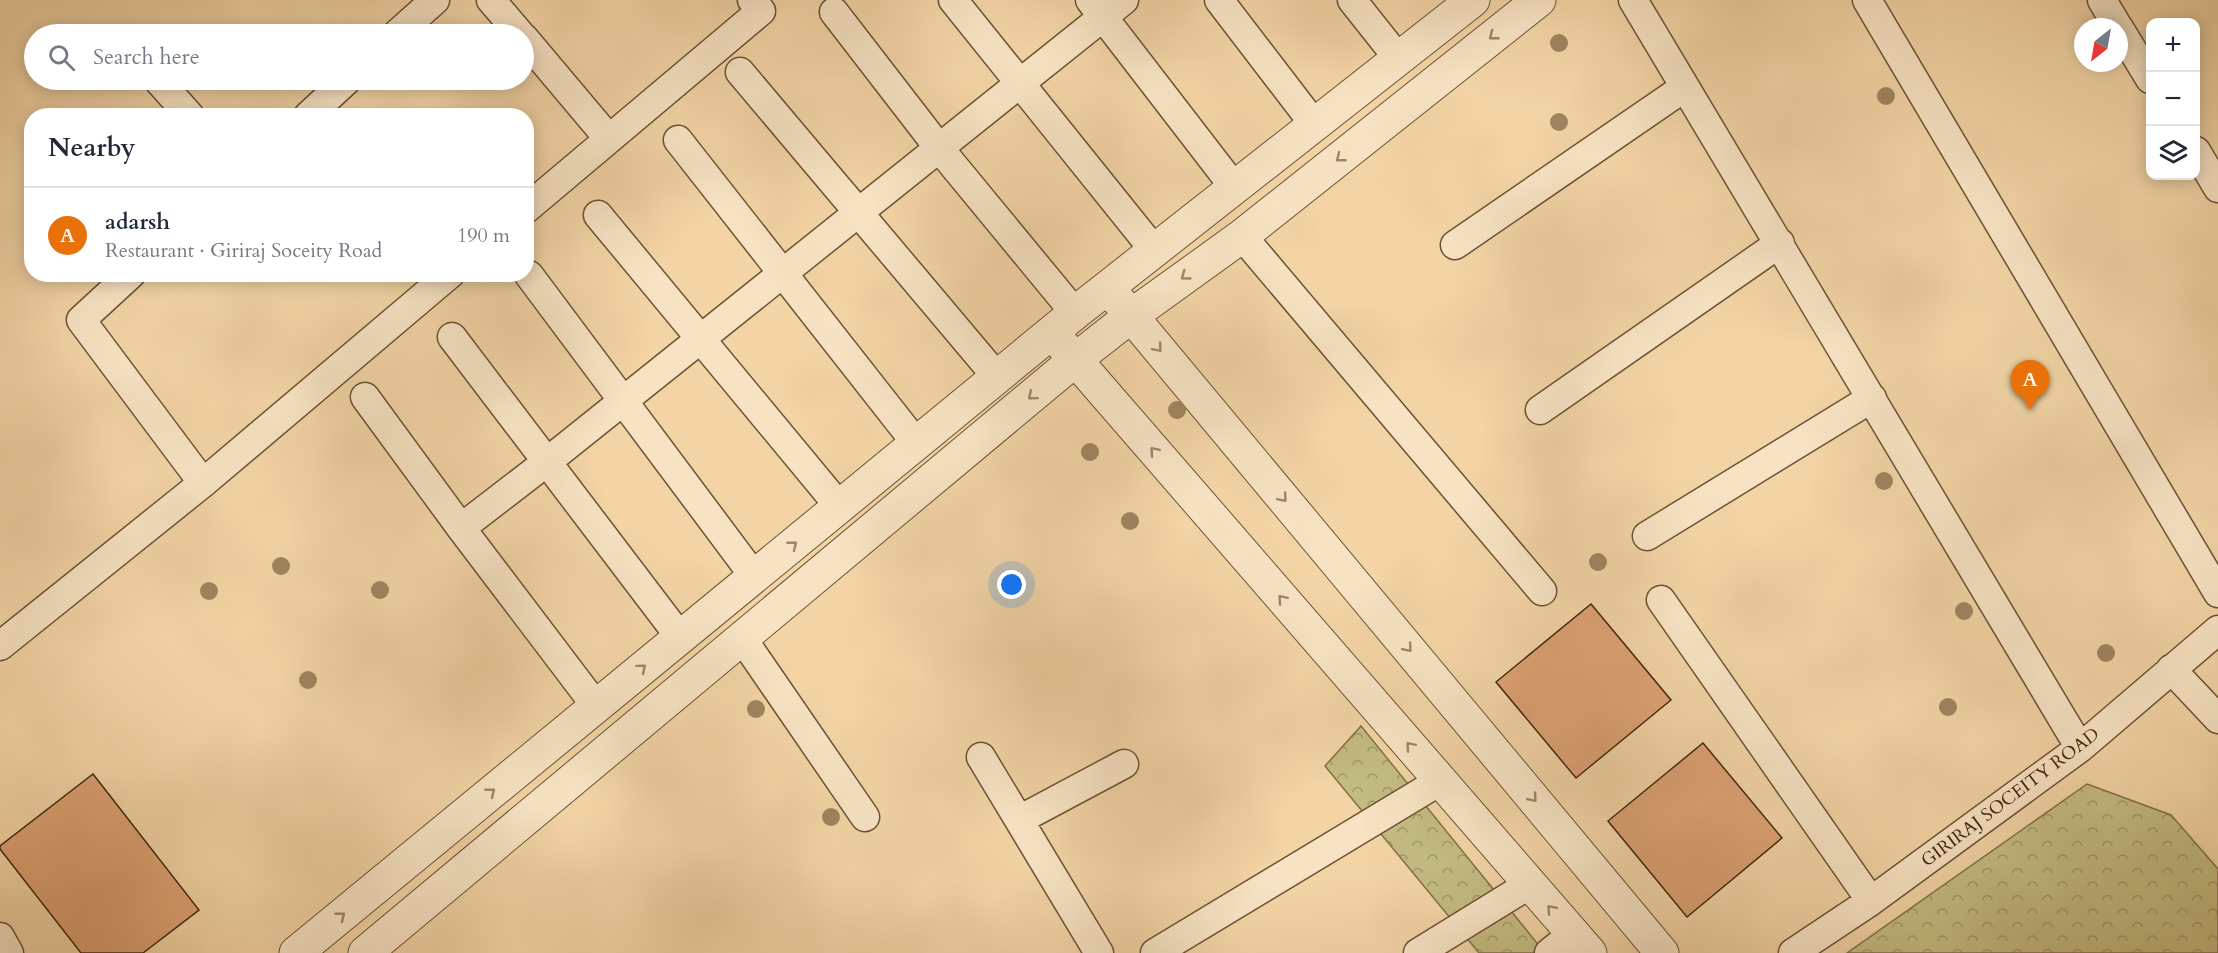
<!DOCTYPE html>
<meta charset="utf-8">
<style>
:root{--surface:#fff;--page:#f6f6f7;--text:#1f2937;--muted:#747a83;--line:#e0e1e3;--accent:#d93025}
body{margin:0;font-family:Cardo,serif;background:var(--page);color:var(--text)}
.controls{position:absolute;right:18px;top:18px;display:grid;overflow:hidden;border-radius:12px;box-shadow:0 3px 15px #0003}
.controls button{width:54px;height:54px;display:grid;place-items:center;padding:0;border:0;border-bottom:2px solid var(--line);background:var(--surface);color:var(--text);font:30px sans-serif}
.compass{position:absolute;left:2074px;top:18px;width:54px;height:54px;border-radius:50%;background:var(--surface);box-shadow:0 3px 15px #0003;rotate:211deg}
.you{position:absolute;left:1012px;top:585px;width:21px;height:21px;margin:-15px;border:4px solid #fff;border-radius:50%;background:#1a73e8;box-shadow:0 0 0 9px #1a73e833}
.badge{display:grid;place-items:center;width:39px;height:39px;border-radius:50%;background:var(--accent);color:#fff;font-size:20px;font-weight:700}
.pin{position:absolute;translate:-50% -50px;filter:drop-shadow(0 2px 3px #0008)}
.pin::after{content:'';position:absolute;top:32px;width:21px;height:18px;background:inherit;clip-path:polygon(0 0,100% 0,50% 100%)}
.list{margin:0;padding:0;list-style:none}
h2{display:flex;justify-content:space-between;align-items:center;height:78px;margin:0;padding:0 24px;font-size:26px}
h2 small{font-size:20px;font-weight:400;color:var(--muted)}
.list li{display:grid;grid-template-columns:39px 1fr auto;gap:18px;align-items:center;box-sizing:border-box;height:96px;padding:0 24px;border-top:2px solid var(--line)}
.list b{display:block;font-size:22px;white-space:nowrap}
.list p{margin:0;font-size:20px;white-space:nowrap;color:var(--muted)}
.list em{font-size:20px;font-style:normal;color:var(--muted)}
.icon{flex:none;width:33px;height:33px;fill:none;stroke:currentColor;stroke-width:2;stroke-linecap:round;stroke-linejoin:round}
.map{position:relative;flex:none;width:2218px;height:953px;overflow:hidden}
.search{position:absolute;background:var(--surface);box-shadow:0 3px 15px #0003;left:24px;top:24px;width:510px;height:66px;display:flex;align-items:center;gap:15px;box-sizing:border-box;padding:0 21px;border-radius:33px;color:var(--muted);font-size:22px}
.panel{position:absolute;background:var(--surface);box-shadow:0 3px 15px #0003;left:24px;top:108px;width:510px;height:174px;border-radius:24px}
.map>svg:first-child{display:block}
</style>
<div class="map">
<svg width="2218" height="953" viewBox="0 0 2218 953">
<defs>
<pattern id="forest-crowns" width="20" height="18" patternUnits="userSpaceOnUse" patternTransform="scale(1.5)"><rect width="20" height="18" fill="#c3bb81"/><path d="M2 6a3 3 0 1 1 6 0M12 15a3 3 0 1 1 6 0" fill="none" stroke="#a09868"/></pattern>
</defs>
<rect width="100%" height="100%" fill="#f2d4a5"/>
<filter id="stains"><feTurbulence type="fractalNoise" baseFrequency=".00333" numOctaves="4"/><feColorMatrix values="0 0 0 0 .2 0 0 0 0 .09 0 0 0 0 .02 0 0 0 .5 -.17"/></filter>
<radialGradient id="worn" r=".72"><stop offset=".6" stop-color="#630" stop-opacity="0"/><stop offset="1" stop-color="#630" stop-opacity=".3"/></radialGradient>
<path fill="url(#forest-crowns)" stroke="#827148" stroke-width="1.5" d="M1361 726 1545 953H1479L1325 766Z
M2087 784 2171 815 2218 869V953H1847Z"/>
<path fill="#dca173" stroke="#40270f" stroke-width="1.5" d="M1591 604 1671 700 1576 778 1496 682Z
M1703 743 1782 838 1687 917 1608 821Z
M93 774 199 910 143 953H81L0 849V846Z"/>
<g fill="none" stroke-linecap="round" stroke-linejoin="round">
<defs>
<path id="minor" d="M491 0 520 34
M953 0 1154 250
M1090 0 1234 187
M1219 0 1314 124
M1352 0 1398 58
M1633 0 2080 748
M1867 0 2218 593
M2102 0 2118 27
M834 12 939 148 1075 313
M2119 28 2150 79
M397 34 435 0
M524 38 609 139
M740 72 997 377
M158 80 190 116
M308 116 347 80
M678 140 916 443
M2196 151 2218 188
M526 209 761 11 752 0
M598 215 839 506
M1242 236 1542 591
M1455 245 1685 87
M131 274 81 320 203 483 450 274
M529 275 754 576
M452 337 680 637
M365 397 461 528 596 706
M1540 410 1780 243
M461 528 548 461 1124 0
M1647 536 1872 398
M1661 600 1871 901
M742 638 865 817
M0 646 203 483
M2171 669 2218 719
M981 757 1099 953
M1019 820 1124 764
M0 937 9 953
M1155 953 1440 781
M1418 953 1530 884
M1549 953 1573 934
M1793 953 1871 901 2080 748 2218 630"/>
<path id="tertiary" d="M1118 300 1662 953
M1060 342 1590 953
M296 953 1075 313 1473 0
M365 953 1075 360 1131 316 1242 236 1539 0"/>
</defs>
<use href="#minor" stroke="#6c5234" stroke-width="31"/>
<use href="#tertiary" stroke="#6c5234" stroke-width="35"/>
<use href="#minor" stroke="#f7e3c4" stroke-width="28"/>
<use href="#tertiary" stroke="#f7e3c4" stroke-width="33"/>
</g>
<g fill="#9e855f">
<circle cx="1559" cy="43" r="9"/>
<circle cx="1886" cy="96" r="9"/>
<circle cx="1559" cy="122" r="9"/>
<circle cx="1177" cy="410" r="9"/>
<circle cx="1090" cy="452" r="9"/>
<circle cx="1884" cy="481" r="9"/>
<circle cx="1130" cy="521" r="9"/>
<circle cx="1598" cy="562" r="9"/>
<circle cx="281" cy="566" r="9"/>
<circle cx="380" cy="590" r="9"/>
<circle cx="209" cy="591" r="9"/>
<circle cx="1964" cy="611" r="9"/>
<circle cx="2106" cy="653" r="9"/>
<circle cx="308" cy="680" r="9"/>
<circle cx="1948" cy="707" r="9"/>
<circle cx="756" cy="709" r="9"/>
<circle cx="831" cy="817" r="9"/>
</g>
<defs><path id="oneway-chevron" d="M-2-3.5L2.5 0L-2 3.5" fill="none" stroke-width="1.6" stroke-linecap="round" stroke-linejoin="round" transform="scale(1.5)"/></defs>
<g stroke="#9c856a">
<use href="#oneway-chevron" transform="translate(1493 36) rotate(142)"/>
<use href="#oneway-chevron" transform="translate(1340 158) rotate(142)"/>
<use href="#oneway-chevron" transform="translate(1185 276) rotate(144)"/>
<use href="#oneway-chevron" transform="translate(1158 348) rotate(50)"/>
<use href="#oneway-chevron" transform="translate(1032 396) rotate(140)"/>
<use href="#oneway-chevron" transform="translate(1154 451) rotate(-131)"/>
<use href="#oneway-chevron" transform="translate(1283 498) rotate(50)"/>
<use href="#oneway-chevron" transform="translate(793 545) rotate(-39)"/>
<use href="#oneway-chevron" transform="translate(1282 599) rotate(-131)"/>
<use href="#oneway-chevron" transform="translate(1408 648) rotate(50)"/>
<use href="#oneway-chevron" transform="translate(642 668) rotate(-40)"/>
<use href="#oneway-chevron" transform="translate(1410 746) rotate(-131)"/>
<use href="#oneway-chevron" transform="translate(491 792) rotate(-39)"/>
<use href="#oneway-chevron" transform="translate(1533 798) rotate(50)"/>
<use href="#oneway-chevron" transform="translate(1551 909) rotate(-131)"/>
<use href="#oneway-chevron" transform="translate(341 916) rotate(-39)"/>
</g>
<g text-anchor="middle" stroke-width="4.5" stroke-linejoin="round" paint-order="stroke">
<g font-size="18" fill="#40270f" stroke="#f7e3c4">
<text transform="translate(2010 797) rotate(-37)" y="6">GIRIRAJ SOCEITY ROAD</text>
</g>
</g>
<rect width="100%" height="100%" filter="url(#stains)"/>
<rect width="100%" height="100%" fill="url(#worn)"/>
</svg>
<div class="controls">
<button>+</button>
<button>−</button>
<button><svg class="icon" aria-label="layers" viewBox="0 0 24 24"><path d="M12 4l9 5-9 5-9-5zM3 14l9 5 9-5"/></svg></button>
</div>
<svg class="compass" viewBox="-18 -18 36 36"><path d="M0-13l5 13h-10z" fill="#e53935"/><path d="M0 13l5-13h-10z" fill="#747a83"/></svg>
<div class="you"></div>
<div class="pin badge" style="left:2030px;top:410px;background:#e8710a">A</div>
<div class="search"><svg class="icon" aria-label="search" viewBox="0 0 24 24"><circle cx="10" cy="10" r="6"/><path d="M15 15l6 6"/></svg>Search here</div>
<section class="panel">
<h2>Nearby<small></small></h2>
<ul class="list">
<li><span class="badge" style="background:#e8710a">A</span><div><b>adarsh</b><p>Restaurant · Giriraj Soceity Road</p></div><em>190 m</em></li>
</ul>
</section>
</div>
